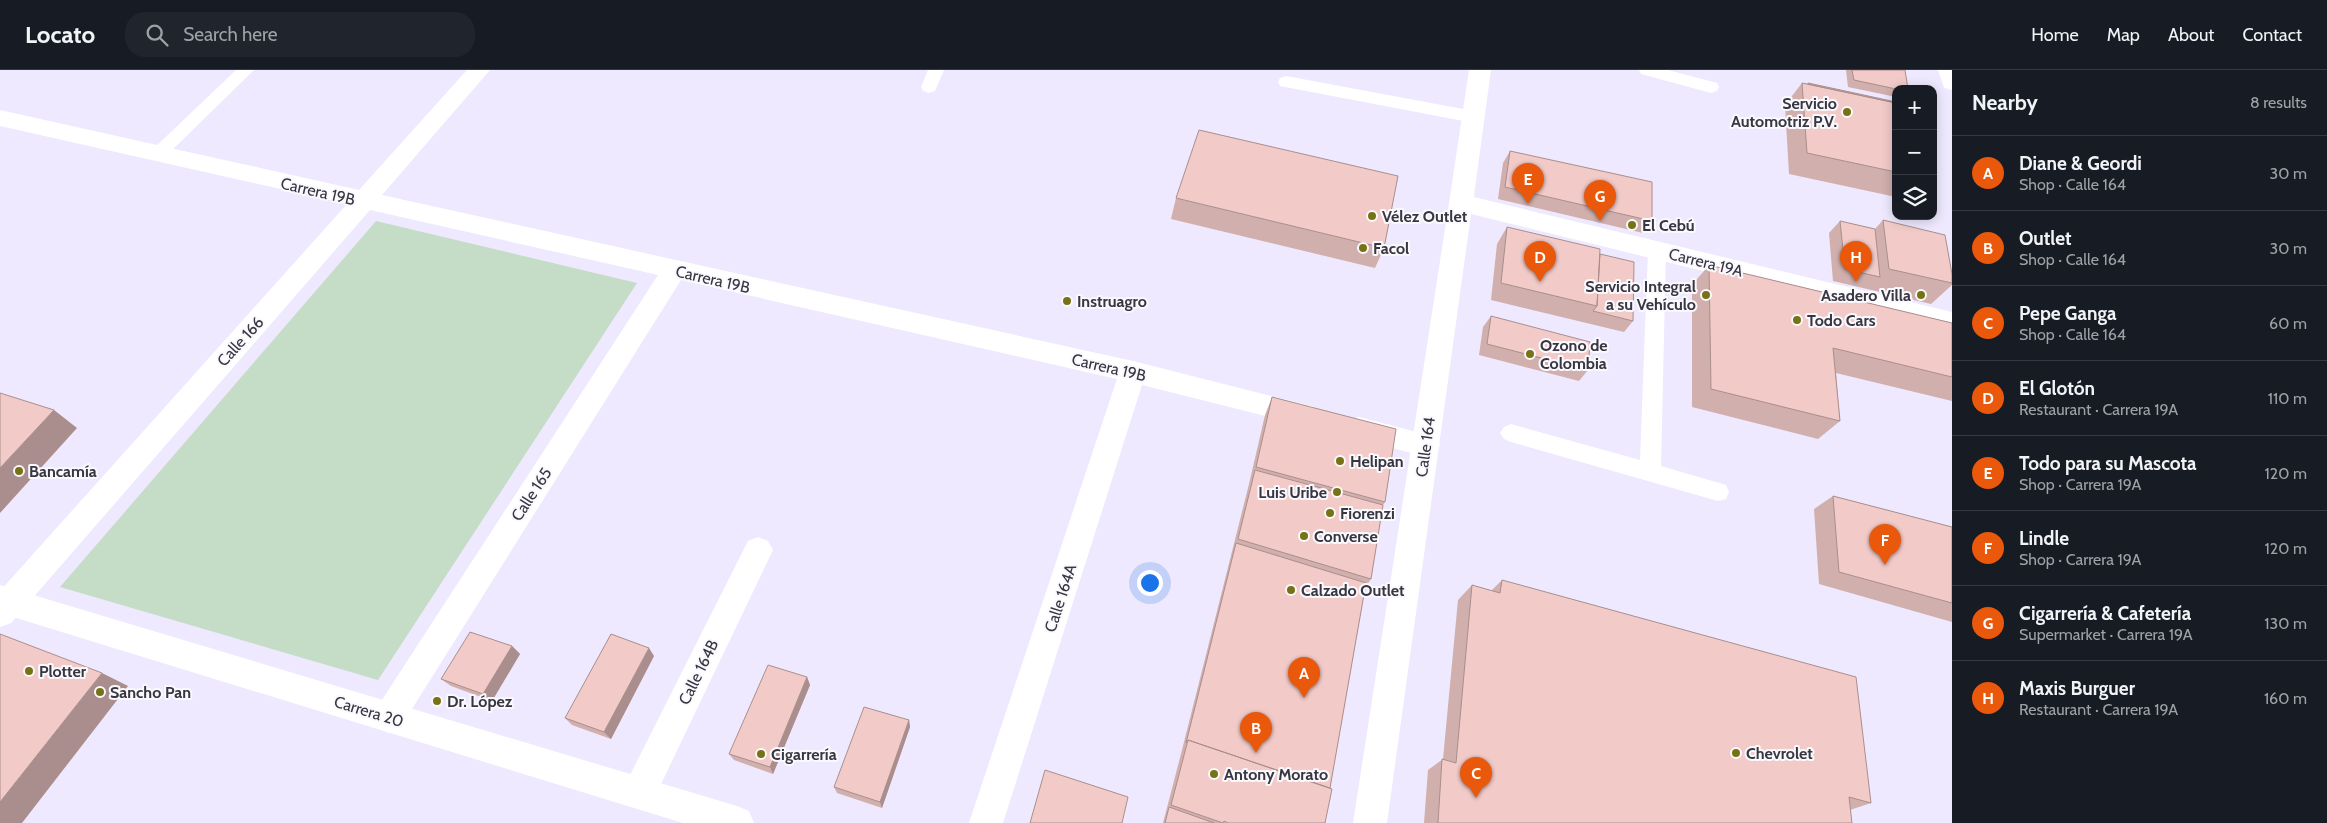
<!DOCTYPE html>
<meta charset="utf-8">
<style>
:root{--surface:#171b24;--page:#20242c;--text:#f1f3f6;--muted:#9ea1a6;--line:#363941;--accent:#ea580c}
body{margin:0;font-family:Cabin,sans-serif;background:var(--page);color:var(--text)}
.controls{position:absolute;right:15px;top:15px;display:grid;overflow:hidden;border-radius:10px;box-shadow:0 2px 12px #0003}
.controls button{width:45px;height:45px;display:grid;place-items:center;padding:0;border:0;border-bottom:1px solid var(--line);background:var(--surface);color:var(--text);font:25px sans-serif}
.you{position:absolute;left:1149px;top:512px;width:18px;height:18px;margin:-12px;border:4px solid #fff;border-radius:50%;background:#1a73e8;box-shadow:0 0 0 8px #1a73e833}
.badge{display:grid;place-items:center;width:32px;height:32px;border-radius:50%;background:var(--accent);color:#fff;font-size:16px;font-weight:700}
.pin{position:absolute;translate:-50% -41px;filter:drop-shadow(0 1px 2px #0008)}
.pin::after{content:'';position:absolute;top:26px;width:18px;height:15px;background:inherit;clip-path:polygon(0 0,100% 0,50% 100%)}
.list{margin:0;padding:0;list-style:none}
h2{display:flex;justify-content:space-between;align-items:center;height:65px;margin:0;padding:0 20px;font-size:21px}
h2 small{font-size:16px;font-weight:400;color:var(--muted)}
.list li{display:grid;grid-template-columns:32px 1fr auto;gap:15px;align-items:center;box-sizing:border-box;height:75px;padding:0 20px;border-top:1px solid var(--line)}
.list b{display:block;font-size:19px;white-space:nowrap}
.list p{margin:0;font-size:16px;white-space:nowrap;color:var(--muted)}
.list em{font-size:16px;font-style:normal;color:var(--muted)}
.icon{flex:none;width:28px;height:28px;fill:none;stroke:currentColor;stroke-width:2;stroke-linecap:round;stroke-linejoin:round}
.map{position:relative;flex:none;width:1952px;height:753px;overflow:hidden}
header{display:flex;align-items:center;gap:30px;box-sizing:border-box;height:70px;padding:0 25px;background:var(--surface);border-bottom:1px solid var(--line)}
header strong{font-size:24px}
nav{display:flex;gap:28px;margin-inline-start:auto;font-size:18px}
.search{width:350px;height:45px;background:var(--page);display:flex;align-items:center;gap:12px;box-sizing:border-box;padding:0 18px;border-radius:20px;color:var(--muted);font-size:19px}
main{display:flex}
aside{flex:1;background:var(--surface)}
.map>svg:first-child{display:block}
</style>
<header>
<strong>Locato</strong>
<div class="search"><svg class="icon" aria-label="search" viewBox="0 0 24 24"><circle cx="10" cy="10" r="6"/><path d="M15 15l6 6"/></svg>Search here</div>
<nav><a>Home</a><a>Map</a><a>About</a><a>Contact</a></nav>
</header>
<main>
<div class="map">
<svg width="1952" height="753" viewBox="0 0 1952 753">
<rect width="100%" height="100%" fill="#eee9fe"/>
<path fill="#c5ddc6" d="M376 151 637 213 378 610 60 517Z"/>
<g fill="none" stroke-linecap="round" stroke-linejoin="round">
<path fill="#fff" fill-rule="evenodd" d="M236 0H254L164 88 158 90 152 88 149 84 152 80Z
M928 0H944L935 21 929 23 923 21 921 17Z
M1639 0H1668L1717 13 1719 17 1717 21 1711 23 1641 4Z
M1286 6 1474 41 1480 43 1483 47 1480 51 1474 53 1280 16 1278 12 1280 8Z
M1657 173 1664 175 1666 180 1661 396 1726 415 1729 422 1726 429 1718 431 1511 372 1504 369 1500 363 1504 357 1511 354 1640 390 1648 180 1650 175Z"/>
<path fill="#fff" fill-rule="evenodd" d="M467 0H490L382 125 1133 291 1315 337 1319 345 1315 353 1305 356 1142 315 1003 753H969L1117 309 681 210 400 658 389 663 378 658 373 647 378 636 658 205 370 140 11 553 0 557V521L347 134 0 56V40L359 120Z
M1469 0H1491L1473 133 1469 139 1461 142 1453 139 1449 133Z
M1359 347 1436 367 1440 375 1436 383 1426 387 1349 366 1345 358 1349 350Z
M758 467 768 471 773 480 651 735 639 739 627 735 623 723 627 711 748 471Z"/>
<path fill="#fff" fill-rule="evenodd" d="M1938 0H1952V20L1944 18Z
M1461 124 1952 242V262L1471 144 1387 753H1353L1449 133 1453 127Z
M0 515 737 736 749 741 754 753H683L0 543Z"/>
</g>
<path fill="#d0afad" d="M1846 0H1905L1896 19V27L1848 17Z
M1802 13 1807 14 1808 13 1896 32V127L1789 104 1785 35Z
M1510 81 1652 151 1643 163 1498 129 1503 93Z
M1176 128 1384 178 1375 198 1171 149Z
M1883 150 1952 204V215L1931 234 1833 211 1829 163 1840 151 1875 159Z
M1507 157 1600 184 1633 251 1624 262 1491 230 1497 174Z
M1709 195 1952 253V331L1836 303 1840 351 1818 369 1692 337V215Z
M1491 246 1588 300 1579 311 1479 285 1483 257Z
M1272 327 1385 432 1383 435 1371 509 1365 518 1330 718 1325 753H1163L1182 680 1249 414 1265 345Z
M1833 426 1952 457V552L1819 514 1814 439Z
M1502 510 1871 733 1850 740 1852 753H1424L1428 700 1443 689 1458 530 1472 515 1491 521Z
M512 576 520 584 492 631 451 616 441 609Z
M654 586 611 669 572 655 565 648Z
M807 607 810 615 773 704 734 690 729 684Z
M909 650 910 657 882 738 837 723 834 717Z"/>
<path fill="#a98e8d" d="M54 340 77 358 0 443V398Z
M512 576 520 584 492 631 483 624Z
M649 578 654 586 611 669 604 662Z
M102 603 128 616 22 753H0V732Z
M807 607 810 615 773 704 770 697Z
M909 650 910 657 882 738 880 732Z"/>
<path fill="#f2cbc9" stroke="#a98e8d" d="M1852 0H1905L1908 19H1896L1854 10Z
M1802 13 1896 33V102L1807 83Z
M1808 13 1896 32V33L1808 14Z
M1199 60 1398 106 1384 178 1176 128Z
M1510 81 1652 112V151L1505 117Z
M1883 150 1945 165 1952 204V213L1889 199Z
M1840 151 1875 159 1880 207 1845 199Z
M1507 157 1600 179 1597 236 1501 213Z
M1600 184 1634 192 1633 251 1593 241 1597 236Z
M1709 195 1952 253V307L1833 278 1840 351 1711 319Z
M1491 246 1590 272 1588 300 1487 274Z
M0 323 54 340 0 398Z
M1272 327 1396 359 1385 432 1256 397Z
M1255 400 1383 435 1371 509 1238 469Z
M1833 426 1952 457V533L1839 502Z
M1236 473 1366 513 1330 718 1188 670 1186 673Z
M1502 510 1856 607 1871 733 1849 727 1852 753H1438L1442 689 1456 693 1472 515 1500 523Z
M470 562 512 576 483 624 441 609Z
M0 564 102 603 0 732Z
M611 564 649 578 604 662 565 648Z
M768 595 807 607 770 697 729 684Z
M864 637 909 650 880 732 834 717Z
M1188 670 1332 719 1325 753H1228L1224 751 1223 753 1171 735Z
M1045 700 1128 727 1122 753H1030Z
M1169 737 1214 753H1165Z"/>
<g fill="#777215" stroke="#faf9fe" stroke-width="2">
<circle cx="1847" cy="42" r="5"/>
<circle cx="1372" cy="146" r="5"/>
<circle cx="1632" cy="155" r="5"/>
<circle cx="1363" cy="178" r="5"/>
<circle cx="1706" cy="225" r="5"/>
<circle cx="1921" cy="225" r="5"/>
<circle cx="1067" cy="231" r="5"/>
<circle cx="1797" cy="250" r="5"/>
<circle cx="1530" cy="284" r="5"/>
<circle cx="1340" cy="391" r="5"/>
<circle cx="19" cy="401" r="5"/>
<circle cx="1337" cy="422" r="5"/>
<circle cx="1330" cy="443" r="5"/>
<circle cx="1304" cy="466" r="5"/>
<circle cx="1291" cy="520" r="5"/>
<circle cx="29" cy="601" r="5"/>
<circle cx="100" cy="622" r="5"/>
<circle cx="437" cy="631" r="5"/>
<circle cx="1736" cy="683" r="5"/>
<circle cx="761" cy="684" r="5"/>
<circle cx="1214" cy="704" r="5"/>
</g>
<g text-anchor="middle" stroke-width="4" stroke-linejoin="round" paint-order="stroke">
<g font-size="16" font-weight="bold" fill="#383640" stroke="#faf9fe" text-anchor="start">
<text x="1837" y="39" text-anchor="end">Servicio<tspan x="1837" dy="18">Automotriz P.V.</tspan></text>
<text x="1382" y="152">Vélez Outlet</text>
<text x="1642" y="161">El Cebú</text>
<text x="1373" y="184">Facol</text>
<text x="1696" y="222" text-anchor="end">Servicio Integral<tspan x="1696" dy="18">a su Vehículo</tspan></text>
<text x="1911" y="231" text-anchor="end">Asadero Villa</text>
<text x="1077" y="237">Instruagro</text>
<text x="1807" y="256">Todo Cars</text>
<text x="1540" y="281">Ozono de<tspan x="1540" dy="18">Colombia</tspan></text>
<text x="1350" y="397">Helipan</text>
<text x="29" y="407">Bancamía</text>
<text x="1327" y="428" text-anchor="end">Luis Uribe</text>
<text x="1340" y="449">Fiorenzi</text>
<text x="1314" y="472">Converse</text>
<text x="1301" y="526">Calzado Outlet</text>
<text x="39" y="607">Plotter</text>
<text x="110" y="628">Sancho Pan</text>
<text x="447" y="637">Dr. López</text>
<text x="1746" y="689">Chevrolet</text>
<text x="771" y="690">Cigarrería</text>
<text x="1224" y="710">Antony Morato</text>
</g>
<g font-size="16" fill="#383640" stroke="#faf9fe">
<text transform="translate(318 121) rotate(13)" y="6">Carrera 19B</text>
<text transform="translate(1706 192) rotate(14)" y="6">Carrera 19A</text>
<text transform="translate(713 209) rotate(13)" y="6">Carrera 19B</text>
<text transform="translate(240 271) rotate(-48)" y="6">Calle 166</text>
<text transform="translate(1109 297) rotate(13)" y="6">Carrera 19B</text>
<text transform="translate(1425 377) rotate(-82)" y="6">Calle 164</text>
<text transform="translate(531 424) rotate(-57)" y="6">Calle 165</text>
<text transform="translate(1060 528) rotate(-72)" y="6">Calle 164A</text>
<text transform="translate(698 602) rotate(-64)" y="6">Calle 164B</text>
<text transform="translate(369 641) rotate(17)" y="6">Carrera 20</text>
</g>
</g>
</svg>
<div class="controls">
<button>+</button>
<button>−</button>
<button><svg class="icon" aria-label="layers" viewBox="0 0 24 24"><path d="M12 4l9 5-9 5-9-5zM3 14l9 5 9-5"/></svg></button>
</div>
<div class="you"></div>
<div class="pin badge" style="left:1304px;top:628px">A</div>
<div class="pin badge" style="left:1256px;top:683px">B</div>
<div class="pin badge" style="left:1476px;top:728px">C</div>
<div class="pin badge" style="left:1540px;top:212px">D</div>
<div class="pin badge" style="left:1528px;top:134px">E</div>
<div class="pin badge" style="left:1885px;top:495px">F</div>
<div class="pin badge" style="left:1600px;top:151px">G</div>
<div class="pin badge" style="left:1856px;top:212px">H</div>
</div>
<aside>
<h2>Nearby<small>8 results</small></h2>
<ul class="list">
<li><span class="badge">A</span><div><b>Diane &amp; Geordi</b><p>Shop · Calle 164</p></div><em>30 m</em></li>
<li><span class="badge">B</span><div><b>Outlet</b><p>Shop · Calle 164</p></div><em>30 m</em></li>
<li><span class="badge">C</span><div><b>Pepe Ganga</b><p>Shop · Calle 164</p></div><em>60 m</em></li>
<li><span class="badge">D</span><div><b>El Glotón</b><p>Restaurant · Carrera 19A</p></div><em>110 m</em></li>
<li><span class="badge">E</span><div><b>Todo para su Mascota</b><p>Shop · Carrera 19A</p></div><em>120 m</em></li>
<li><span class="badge">F</span><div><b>Lindle</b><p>Shop · Carrera 19A</p></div><em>120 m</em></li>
<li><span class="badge">G</span><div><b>Cigarrería &amp; Cafetería</b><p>Supermarket · Carrera 19A</p></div><em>130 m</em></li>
<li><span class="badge">H</span><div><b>Maxis Burguer</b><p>Restaurant · Carrera 19A</p></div><em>160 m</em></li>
</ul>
</aside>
</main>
